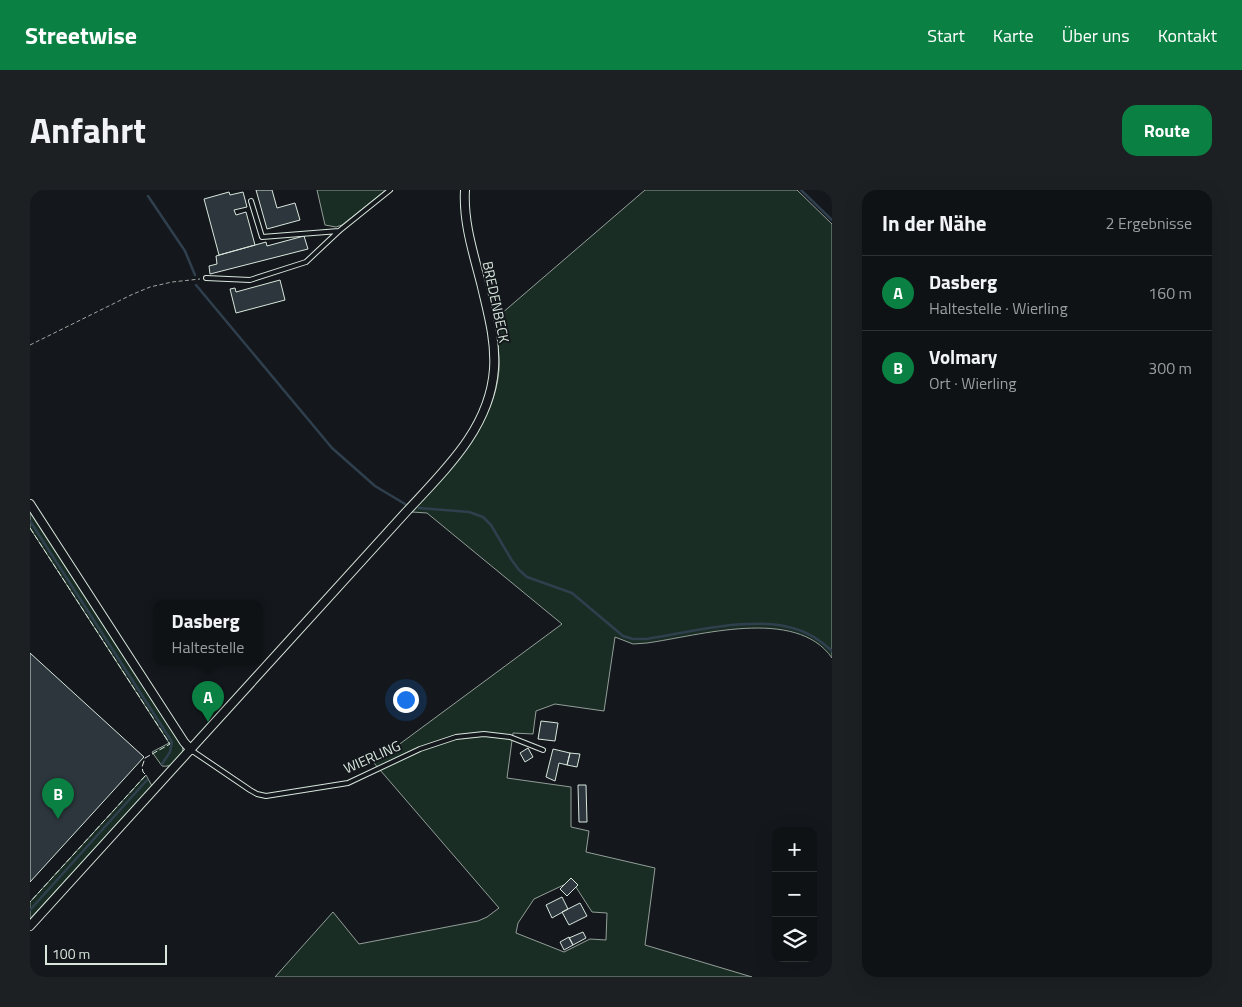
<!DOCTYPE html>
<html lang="de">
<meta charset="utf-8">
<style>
:root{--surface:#0f1215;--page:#1d2022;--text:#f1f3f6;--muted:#9b9ea0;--line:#2f3234;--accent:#0b8043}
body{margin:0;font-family:"Titillium Web",sans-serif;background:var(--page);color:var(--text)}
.controls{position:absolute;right:15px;bottom:15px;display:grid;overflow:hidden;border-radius:10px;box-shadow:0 5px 20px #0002}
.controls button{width:45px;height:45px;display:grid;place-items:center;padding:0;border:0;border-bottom:1px solid var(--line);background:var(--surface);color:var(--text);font:25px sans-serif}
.scale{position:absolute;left:15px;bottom:12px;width:122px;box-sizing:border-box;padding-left:5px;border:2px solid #d8e6dc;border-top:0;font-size:14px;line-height:18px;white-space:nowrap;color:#d8e6dc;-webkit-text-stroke:4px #14181c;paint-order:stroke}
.you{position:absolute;left:375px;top:509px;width:18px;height:18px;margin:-12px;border:4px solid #fff;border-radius:50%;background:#1a73e8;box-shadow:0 0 0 8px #1a73e833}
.badge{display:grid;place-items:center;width:32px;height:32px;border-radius:50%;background:var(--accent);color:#fff;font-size:16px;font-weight:700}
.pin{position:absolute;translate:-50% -41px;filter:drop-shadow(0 1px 2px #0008)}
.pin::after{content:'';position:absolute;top:26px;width:18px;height:15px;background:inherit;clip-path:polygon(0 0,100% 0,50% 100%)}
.popup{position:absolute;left:123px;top:410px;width:110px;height:65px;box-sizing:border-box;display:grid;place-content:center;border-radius:10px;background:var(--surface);filter:drop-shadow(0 1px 4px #0005);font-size:16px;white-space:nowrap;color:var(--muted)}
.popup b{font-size:19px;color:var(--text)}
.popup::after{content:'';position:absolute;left:50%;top:100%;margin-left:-10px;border:10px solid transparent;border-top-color:var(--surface)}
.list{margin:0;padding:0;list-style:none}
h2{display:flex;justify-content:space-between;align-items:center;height:65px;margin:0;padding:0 20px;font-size:21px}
h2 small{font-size:16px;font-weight:400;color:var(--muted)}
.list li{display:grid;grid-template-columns:32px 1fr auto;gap:15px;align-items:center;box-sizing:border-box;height:75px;padding:0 20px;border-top:1px solid var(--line)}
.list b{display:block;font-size:19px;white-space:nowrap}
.list p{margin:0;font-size:16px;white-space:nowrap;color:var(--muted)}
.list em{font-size:16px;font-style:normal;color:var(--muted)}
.icon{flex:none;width:28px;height:28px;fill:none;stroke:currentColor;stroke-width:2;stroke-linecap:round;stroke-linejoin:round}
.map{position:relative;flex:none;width:802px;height:787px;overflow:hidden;border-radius:15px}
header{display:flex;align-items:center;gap:30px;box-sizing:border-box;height:70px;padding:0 25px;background:var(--accent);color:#fff}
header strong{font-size:24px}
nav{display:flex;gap:28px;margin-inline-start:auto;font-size:18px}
.intro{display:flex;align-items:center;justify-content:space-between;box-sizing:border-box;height:120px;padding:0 30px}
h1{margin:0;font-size:35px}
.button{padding:12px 22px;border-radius:15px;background:var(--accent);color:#fff;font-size:18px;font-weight:700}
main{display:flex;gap:30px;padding:0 30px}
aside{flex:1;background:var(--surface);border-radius:15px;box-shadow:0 5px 20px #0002}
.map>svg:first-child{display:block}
</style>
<header>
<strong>Streetwise</strong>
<nav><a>Start</a><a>Karte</a><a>Über uns</a><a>Kontakt</a></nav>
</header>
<div class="intro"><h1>Anfahrt</h1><a class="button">Route</a></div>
<main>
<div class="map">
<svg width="802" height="787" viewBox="0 0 802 787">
<rect width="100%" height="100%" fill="#14181c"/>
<path fill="#1a2d24" stroke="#939e99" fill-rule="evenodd" d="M287 0H356L312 35 306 37 295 35Z
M615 0H767L802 34V468C766 416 668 446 617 453L603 454 585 447 574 521 525 514 506 521 503 544 483 543 477 588 541 597V637L559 641 556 662 625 678 615 755 722 787H245L303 722 329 754 448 731 457 727 469 718 344 573 532 434 397 323 382 322C417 278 464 240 469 180 470 164 467 146 464 130ZM542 691 562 722 577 723 576 750 560 749 534 762 486 743 488 733 504 709Z
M0 315 152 553 153 562C146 569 143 578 132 576L122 562 139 553 0 338Z
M116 585 122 596 0 729V712Z"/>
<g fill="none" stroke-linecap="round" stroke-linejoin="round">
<path stroke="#2f3f4d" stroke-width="2.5" d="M771 0 802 30
M118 6 155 61 165 85
M166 95 302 258 345 296 375 314
M389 318 439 322 453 327 461 335 481 369 489 380 497 387 542 403 593 446 603 449H617C661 442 723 425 766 439 780 443 791 451 802 461
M0 331 142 552 140 562 132 574
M0 720 117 590"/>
</g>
<path fill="#2c363c" stroke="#d8e6dc" d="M226 0H242L247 18 265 13 270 30 237 39Z
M199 2 200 5 213 2 217 17 204 20 206 25 216 22 225 55 189 65 174 9Z
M274 46 278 59 180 84 179 76 187 74 186 66 236 52 237 56Z
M250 90 255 110 206 123 200 99 205 98 206 102Z
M0 463 114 567 0 692Z
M511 531 528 533 525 551 508 549Z
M498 558 503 567 495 572 490 563Z
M523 559 540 563 537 575 529 573 525 591 516 587Z
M540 563 550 564 547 577 537 575Z
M548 595H556L557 632H549Z
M541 688 548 695 537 706 530 699Z
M532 707 538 719 522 728 516 715Z
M550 713 557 726 539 735 532 722Z
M553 742 556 748 543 755 539 748Z
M539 747 543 755 534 760 530 752Z"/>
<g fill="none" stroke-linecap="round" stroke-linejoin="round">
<defs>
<path id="service" d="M221 11 232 47 309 41
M176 88 220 90 276 72 309 41 360 0
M161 560 220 600 227 604 236 606 318 593 390 559 426 547 454 544 480 547 513 560"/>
<path id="minor" d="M0 314 154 552 161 560
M0 736 377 321C415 280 460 238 464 179 466 151 458 123 452 97 444 65 433 33 435 0"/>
</defs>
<use href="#service" stroke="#d8e6dc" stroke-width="6"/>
<use href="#minor" stroke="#d8e6dc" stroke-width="10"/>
<path stroke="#9da8a2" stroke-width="1" stroke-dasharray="4 2.5" stroke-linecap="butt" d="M0 155 101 105 120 97 142 92 170 89"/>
<use href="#service" stroke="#14181c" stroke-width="4"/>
<use href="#minor" stroke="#14181c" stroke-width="8"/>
<path stroke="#d8e6dc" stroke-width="1" stroke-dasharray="6 2.5" stroke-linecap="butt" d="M0 338 140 554 115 568 112 577 113 582 116 585 0 712"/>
</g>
<g text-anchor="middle" stroke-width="4" stroke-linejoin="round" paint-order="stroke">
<g font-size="14" fill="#d8e6dc" stroke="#14181c">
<text transform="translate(466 112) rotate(78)" y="5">BREDENBECK</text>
<text transform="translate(342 567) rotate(-24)" y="5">WIERLING</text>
</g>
</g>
</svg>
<div class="controls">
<button>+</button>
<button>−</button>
<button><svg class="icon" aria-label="layers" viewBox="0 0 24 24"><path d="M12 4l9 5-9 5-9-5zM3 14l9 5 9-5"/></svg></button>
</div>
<div class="scale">100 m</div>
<div class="you"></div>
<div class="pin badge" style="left:178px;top:532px">A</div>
<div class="popup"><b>Dasberg</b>Haltestelle</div>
<div class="pin badge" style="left:28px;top:629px">B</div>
</div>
<aside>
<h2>In der Nähe<small>2 Ergebnisse</small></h2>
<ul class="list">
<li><span class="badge">A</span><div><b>Dasberg</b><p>Haltestelle · Wierling</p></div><em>160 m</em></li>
<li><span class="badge">B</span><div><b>Volmary</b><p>Ort · Wierling</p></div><em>300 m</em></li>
</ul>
</aside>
</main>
